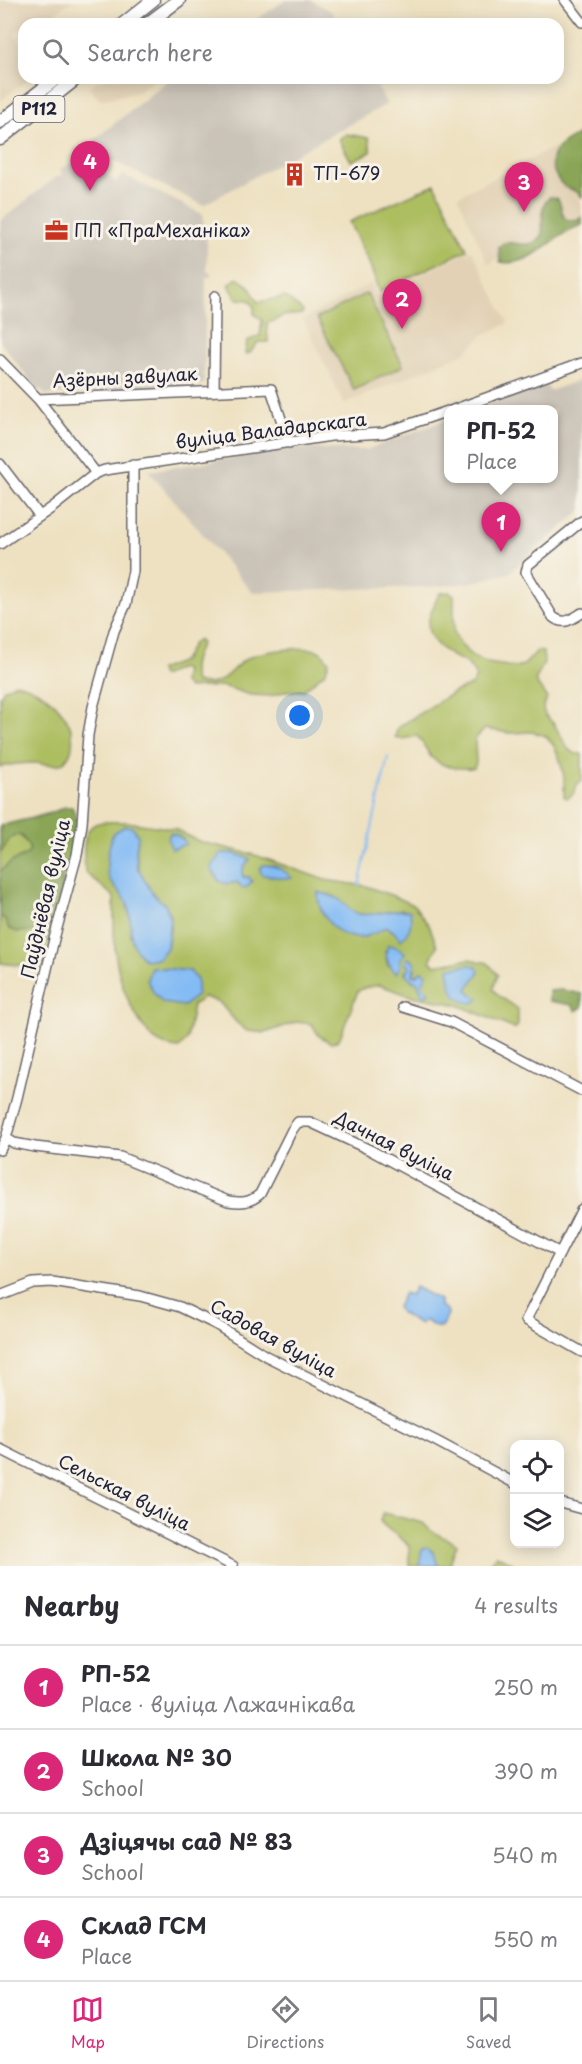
<!DOCTYPE html>
<meta charset="utf-8">
<style>
:root{--surface:#fff;--page:#f2f2f3;--text:#2b2b33;--muted:#7c7c81;--line:#e1e1e2;--accent:#db2777}
body{margin:0;font-family:"Playpen Sans",sans-serif;background:var(--page);color:var(--text)}
.controls{position:absolute;right:18px;bottom:18px;display:grid;overflow:hidden;border-radius:12px;box-shadow:0 3px 15px #0003}
.controls button{width:54px;height:54px;display:grid;place-items:center;padding:0;border:0;border-bottom:2px solid var(--line);background:var(--surface);color:var(--text);font:30px sans-serif}
.you{position:absolute;left:300px;top:716px;width:21px;height:21px;margin:-15px;border:4px solid #fff;border-radius:50%;background:#1a73e8;box-shadow:0 0 0 9px #1a73e833}
.badge{display:grid;place-items:center;width:39px;height:39px;border-radius:50%;background:var(--accent);color:#fff;font-size:20px;font-weight:700}
.pin{position:absolute;translate:-50% -50px;filter:drop-shadow(0 2px 3px #0008)}
.pin::after{content:'';position:absolute;top:32px;width:21px;height:18px;background:inherit;clip-path:polygon(0 0,100% 0,50% 100%)}
.popup{position:absolute;left:444px;top:405px;width:114px;height:78px;box-sizing:border-box;display:grid;place-content:center;border-radius:12px;background:var(--surface);filter:drop-shadow(0 2px 4px #0005);font-size:20px;white-space:nowrap;color:var(--muted)}
.popup b{font-size:22px;color:var(--text)}
.popup::after{content:'';position:absolute;left:50%;top:100%;margin-left:-12px;border:12px solid transparent;border-top-color:var(--surface)}
.list{margin:0;padding:0;list-style:none}
h2{display:flex;justify-content:space-between;align-items:center;height:78px;margin:0;padding:0 24px;font-size:26px}
h2 small{font-size:20px;font-weight:400;color:var(--muted)}
.list li{display:grid;grid-template-columns:39px 1fr auto;gap:18px;align-items:center;box-sizing:border-box;height:84px;padding:0 24px;border-top:2px solid var(--line)}
.list b{display:block;font-size:22px;white-space:nowrap}
.list p{margin:0;font-size:20px;white-space:nowrap;color:var(--muted)}
.list em{font-size:20px;font-style:normal;color:var(--muted)}
.icon{flex:none;width:33px;height:33px;fill:none;stroke:currentColor;stroke-width:2;stroke-linecap:round;stroke-linejoin:round}
.map{position:relative;flex:none;width:582px;height:1566px;overflow:hidden}
.search{position:absolute;background:var(--surface);box-shadow:0 3px 15px #0003;left:18px;right:18px;top:18px;height:66px;display:flex;align-items:center;gap:15px;box-sizing:border-box;padding:0 21px;border-radius:18px;color:var(--muted);font-size:22px}
.sheet{height:414px;background:var(--surface)}
nav{display:flex;justify-content:space-around;align-items:center;box-sizing:border-box;height:84px;border-top:2px solid var(--line);background:var(--surface);font-size:16px;color:var(--muted)}
nav a{display:grid;justify-items:center;gap:3px}
nav .on{color:var(--accent)}
.map>svg:first-child{display:block}
</style>
<div class="map">
<svg width="582" height="1566" viewBox="0 0 582 1566">
<rect width="100%" height="100%" fill="#f7f3e8"/>
<filter id="ink" filterUnits="userSpaceOnUse"><feTurbulence type="fractalNoise" baseFrequency=".0167" numOctaves="2"/><feDisplacementMap in="SourceGraphic" scale="12" xChannelSelector="R" yChannelSelector="G"/><feConvolveMatrix kernelMatrix="1 2 1 2 8 2 1 2 1" color-interpolation-filters="sRGB"/></filter>
<filter id="wash" filterUnits="userSpaceOnUse"><feTurbulence type="fractalNoise" baseFrequency=".008" numOctaves="4" result="noise"/><feDisplacementMap in="SourceGraphic" scale="24" xChannelSelector="R" yChannelSelector="G"/><feGaussianBlur stdDeviation="1.35" result="paint"/><feColorMatrix in="noise" values="0 0 0 0 0 0 0 0 0 0 0 0 0 0 0 0 0 1.4 0 .05"/><feComposite in="paint" operator="in"/></filter>
<g filter="url(#wash)">
<rect width="100%" height="100%" fill="#eee1c1"/>
<path fill="#e2d1b5" d="M0 0H73L44 21 39 15 27 24H24V26L14 34 24 47V78H30L0 101Z
M109 78H156L138 92 100 100 88 87 98 81Z
M554 147 582 205V219L488 264 458 196Z
M472 250 508 323 483 335 465 353 344 404 303 319 371 283 378 296Z"/>
<path fill="#cac3b8" d="M286 0H311L332 12 339 24H249Z
M171 78H372L387 104 203 205 113 161 73 150 93 141Z
M76 161 92 162 116 182 123 175 202 214 207 244V272H211V277H206L204 384 45 395 41 389 38 391 0 341V221L55 178 63 175 60 169Z
M582 379V510L509 573 469 583 427 587 252 592 149 471 294 448 366 450 448 419V478H554V410L476 409 545 384 550 391Z"/>
<path fill="#adbe61" stroke="#68704e" stroke-width="1.5" fill-rule="evenodd" d="M346 134 369 138 371 152 351 161 339 139Z
M435 184 467 250 379 292 370 265 349 222Z
M237 278 249 286 258 302 285 297 303 311 302 314 282 316 277 320 267 323 268 342H258L250 353 245 354 247 341 260 336 262 320 254 314V306L249 300 237 299 229 285Z
M367 293 403 366 354 390 317 318Z
M449 592 454 595V632L460 644 472 656 488 663 514 667 524 665 537 651 543 652 544 663 535 681 547 698 543 709 545 715 554 724 568 749 576 754H582V782L578 783 573 794 568 798 564 797V777L560 760 554 746 546 736 533 732 509 733 485 729 475 739 476 763 474 768C460 769 442 768 431 757 426 750 423 742 417 736L403 739 395 737 398 727 454 692 472 685 476 677C469 662 465 663 452 656 421 637 424 622 440 593Z
M199 640 201 644C195 656 190 668 195 682 223 690 227 671 246 659 258 651 306 645 319 651 323 653 326 658 329 661L326 671 303 691H286L271 696 250 695 223 686 188 688 183 683 185 670 179 668 165 676H161L159 670 183 661 193 643Z
M16 683C45 689 80 718 71 751 69 756 66 762 60 764 54 766 43 763 37 763 25 763 12 764 0 767V696L4 689Z
M127 822 175 829 198 841 255 855 325 880 366 886 396 897 414 905 430 927 437 946 430 961 435 965 469 959 488 963 498 975 493 989 498 995 518 1009V1025L515 1029 458 1005 408 995 379 985 364 988 358 991 339 1040 331 1043 319 1036 312 1024 296 1022 265 1033 247 1031 236 1022 219 1002 204 997 193 1005 187 1040 179 1048C155 1046 149 1036 137 1017 113 977 113 942 114 897L85 872C84 858 80 828 98 823 107 821 118 822 127 822ZM138 836C134 857 138 876 152 893 156 898 163 901 166 906 174 918 169 935 167 948L130 935 131 920 126 900ZM233 853 249 859 243 869V877H249L243 888 237 882 228 884 219 881 217 875ZM324 894C341 896 338 902 348 910 362 919 388 914 402 909L396 933 386 927 363 937ZM385 952 399 959 400 968 388 966ZM409 966 415 969 413 975 425 978 422 981 421 992 418 983 413 981 405 973 411 968ZM151 967 190 971 154 993 147 980Z
M18 835C24 837 27 843 30 849L27 855 13 861 0 871V852C8 846 6 837 18 835Z
M52 871 64 881 43 968 0 963V885Z
M383 1513 423 1523 431 1531 457 1544 449 1566H409V1546C401 1536 387 1531 380 1521Z
M496 1555 518 1566H487Z"/>
<path fill="#8aa557" stroke="#566449" stroke-width="1.5" d="M582 132V197C576 189 570 190 563 185 558 181 555 174 553 169 547 148 567 141 582 132Z
M550 197 557 198C562 204 561 213 566 220L576 221 582 217V225C552 234 534 268 500 262L499 248 503 243C520 241 527 251 542 236 544 223 538 206 550 197Z
M65 807H72C84 829 70 852 64 874 58 893 57 914 54 934L50 941H44L42 938 47 924V911H42L38 914 36 931 18 932 9 929 4 918 0 917V871L13 861 27 855 30 849 22 836C7 832 9 845 0 852V826C23 819 43 818 65 807Z
M562 990 582 994V1007L576 1011 572 1005 549 1001V991Z"/>
<path fill="#83bbf4" stroke="#526e98" stroke-width="1.5" d="M125 826 133 827 138 836 136 850 137 867 153 894 166 905 170 920 167 948 159 958 145 960C122 937 136 929 127 903 123 892 111 887 108 875 105 861 109 846 113 833Z
M170 833C177 835 183 837 186 844L172 849 168 840Z
M221 853H233L250 859 243 869V877H249L252 881 247 887 243 888 237 882 228 884 219 881 211 868Z
M263 865C276 865 283 869 292 878 283 880 272 875 262 875L260 869Z
M318 892C326 895 334 895 340 900 347 905 349 912 359 914 376 917 395 907 410 911 412 924 411 930 401 940L392 930 386 927C380 931 371 935 364 937 340 943 316 914 318 892Z
M388 945 397 947 405 953 400 959V968L396 973C388 965 383 956 388 945Z
M407 958 413 960 415 965 413 975 416 976 421 971 427 974 422 984 429 993 424 996 421 992 418 983 413 981 405 972 410 968 405 963Z
M469 965 476 966 479 972C476 979 470 983 467 990L479 999 474 1003C453 1003 449 986 449 968Z
M151 967 190 971 197 980V995L184 1006 163 1003 154 993 147 980Z
M415 1287 440 1300V1306L447 1310 448 1314 441 1327H436L424 1320 421 1324H418L400 1313 397 1307 404 1293 410 1295Z
M427 1547 434 1553 438 1566H419L422 1549Z"/>
<g fill="none" stroke-linecap="round" stroke-linejoin="round">
<path stroke="#83bbf4" stroke-width="2" d="M359 885 388 757"/>
</g>
</g>
<g filter="url(#ink)">
<g fill="none" stroke-linecap="round" stroke-linejoin="round">
<defs>
<path id="minor" d="M565 0 582 22
M0 360 38 399 96 473
M214 391 215 296
M38 399 271 389 289 443
M453 410 582 363
M0 464 39 515
M582 521 528 565 526 572 553 617C564 626 572 619 582 613
M0 544 53 507 96 473 105 470 331 436 384 433 448 411
M403 1007 451 1022 582 1091
M6 1138 14 1143 35 1147 120 1157 228 1201C241 1203 250 1203 260 1194L292 1130 298 1122H310L370 1150 560 1253
M0 1150 6 1138 17 1098 54 939 77 855 82 824 88 735 93 707 114 631 126 604 133 571V465
M582 1209 526 1320 582 1352
M0 1296 33 1283 52 1282 140 1296 180 1307 215 1324 266 1356 436 1441 514 1483
M0 1449 233 1566
M560 1503 582 1509"/>
<path id="major" d="M123 24 153 0
M147 24 179 0
M0 122 57 78
M0 139 77 78"/>
</defs>
<use href="#minor" stroke="#69656a" stroke-width="12"/>
<use href="#major" stroke="#69656a" stroke-width="15"/>
<use href="#minor" stroke="#fff" stroke-width="9"/>
<use href="#major" stroke="#fff" stroke-width="12"/>
</g>
</g>
<defs>
<symbol id="building-bare" viewBox="-9 -9 18 18"><path d="M-4-6H4V6H1V3H-1V6H-4ZM-2.5-4.3h1.7v1.8h-1.7ZM.8-4.3h1.7v1.8H.8ZM-2.5-1h1.7V.8h-1.7ZM.8-1h1.7V.8H.8Z" fill="#c8321e" stroke="#f7f3e8" stroke-width="2.5" paint-order="stroke"/></symbol>
<symbol id="office-bare" viewBox="-9 -9 18 18"><path d="M-6-3h4V-5.5h4V-3h4V5H-6ZM-1-4.5V-3h2v-1.5ZM-6 0V1H6V0Z" fill="#c8321e" stroke="#f7f3e8" stroke-width="2.5" paint-order="stroke"/></symbol>
</defs>
<g fill-rule="evenodd">
<use href="#building-bare" x="278" y="158" width="33" height="33"/>
<use href="#office-bare" x="40" y="214" width="33" height="33"/>
</g>
<g text-anchor="middle" stroke-width="6" stroke-linejoin="round" paint-order="stroke">
<rect fill="#f7f3e8" stroke="#62616f" stroke-width="1.5" x="13.5" y="96" width="51" height="26" rx="4.5"/>
<g font-size="16" font-weight="bold" fill="#22223b">
<text x="39" y="115">Р112</text>
</g>
<g font-size="18" fill="#22223b" stroke="#f7f3e8" text-anchor="start">
<text x="313" y="180">ТП-679</text>
<text x="74" y="237">ПП «ПраМеханіка»</text>
</g>
<g font-size="18" fill="#22223b" stroke="#f7f3e8">
<text transform="translate(125 378) rotate(-3)" y="6">Азёрны завулак</text>
<text transform="translate(271 431) rotate(-7)" y="6">вуліца Валадарскага</text>
<text transform="translate(46 899) rotate(-77)" y="6">Паўднёвая вуліца</text>
<text transform="translate(394 1146) rotate(27)" y="6">Дачная вуліца</text>
<text transform="translate(273 1339) rotate(29)" y="6">Садовая вуліца</text>
<text transform="translate(124 1493) rotate(27)" y="6">Сельская вуліца</text>
</g>
</g>
</svg>
<div class="controls">
<button><svg class="icon" aria-label="locate" viewBox="0 0 24 24"><circle cx="12" cy="12" r="6"/><path d="M12 2v4M12 18v4M2 12h4M18 12h4"/></svg></button>
<button><svg class="icon" aria-label="layers" viewBox="0 0 24 24"><path d="M12 4l9 5-9 5-9-5zM3 14l9 5 9-5"/></svg></button>
</div>
<div class="you"></div>
<div class="pin badge" style="left:501px;top:552px">1</div>
<div class="popup"><b>РП-52</b>Place</div>
<div class="pin badge" style="left:402px;top:329px">2</div>
<div class="pin badge" style="left:524px;top:212px">3</div>
<div class="pin badge" style="left:90px;top:191px">4</div>
<div class="search"><svg class="icon" aria-label="search" viewBox="0 0 24 24"><circle cx="10" cy="10" r="6"/><path d="M15 15l6 6"/></svg>Search here</div>
</div>
<section class="sheet">
<h2>Nearby<small>4 results</small></h2>
<ul class="list">
<li><span class="badge">1</span><div><b>РП-52</b><p>Place · вуліца Лажачнікава</p></div><em>250 m</em></li>
<li><span class="badge">2</span><div><b>Школа № 30</b><p>School</p></div><em>390 m</em></li>
<li><span class="badge">3</span><div><b>Дзіцячы сад № 83</b><p>School</p></div><em>540 m</em></li>
<li><span class="badge">4</span><div><b>Склад ГСМ</b><p>Place</p></div><em>550 m</em></li>
</ul>
</section>
<nav>
<a class="on"><svg class="icon" aria-label="map" viewBox="0 0 24 24"><path d="M3 6l6-2 6 2 6-2v14l-6 2-6-2-6 2zM9 4v14M15 6v14"/></svg>Map</a>
<a><svg class="icon" aria-label="directions" viewBox="0 0 24 24"><path d="M12 3l9 9-9 9-9-9zM9 14v-3h6M13 9l2 2-2 2"/></svg>Directions</a>
<a><svg class="icon" aria-label="saved" viewBox="0 0 24 24"><path d="M7 4h10v16l-5-4-5 4z"/></svg>Saved</a>
</nav>
